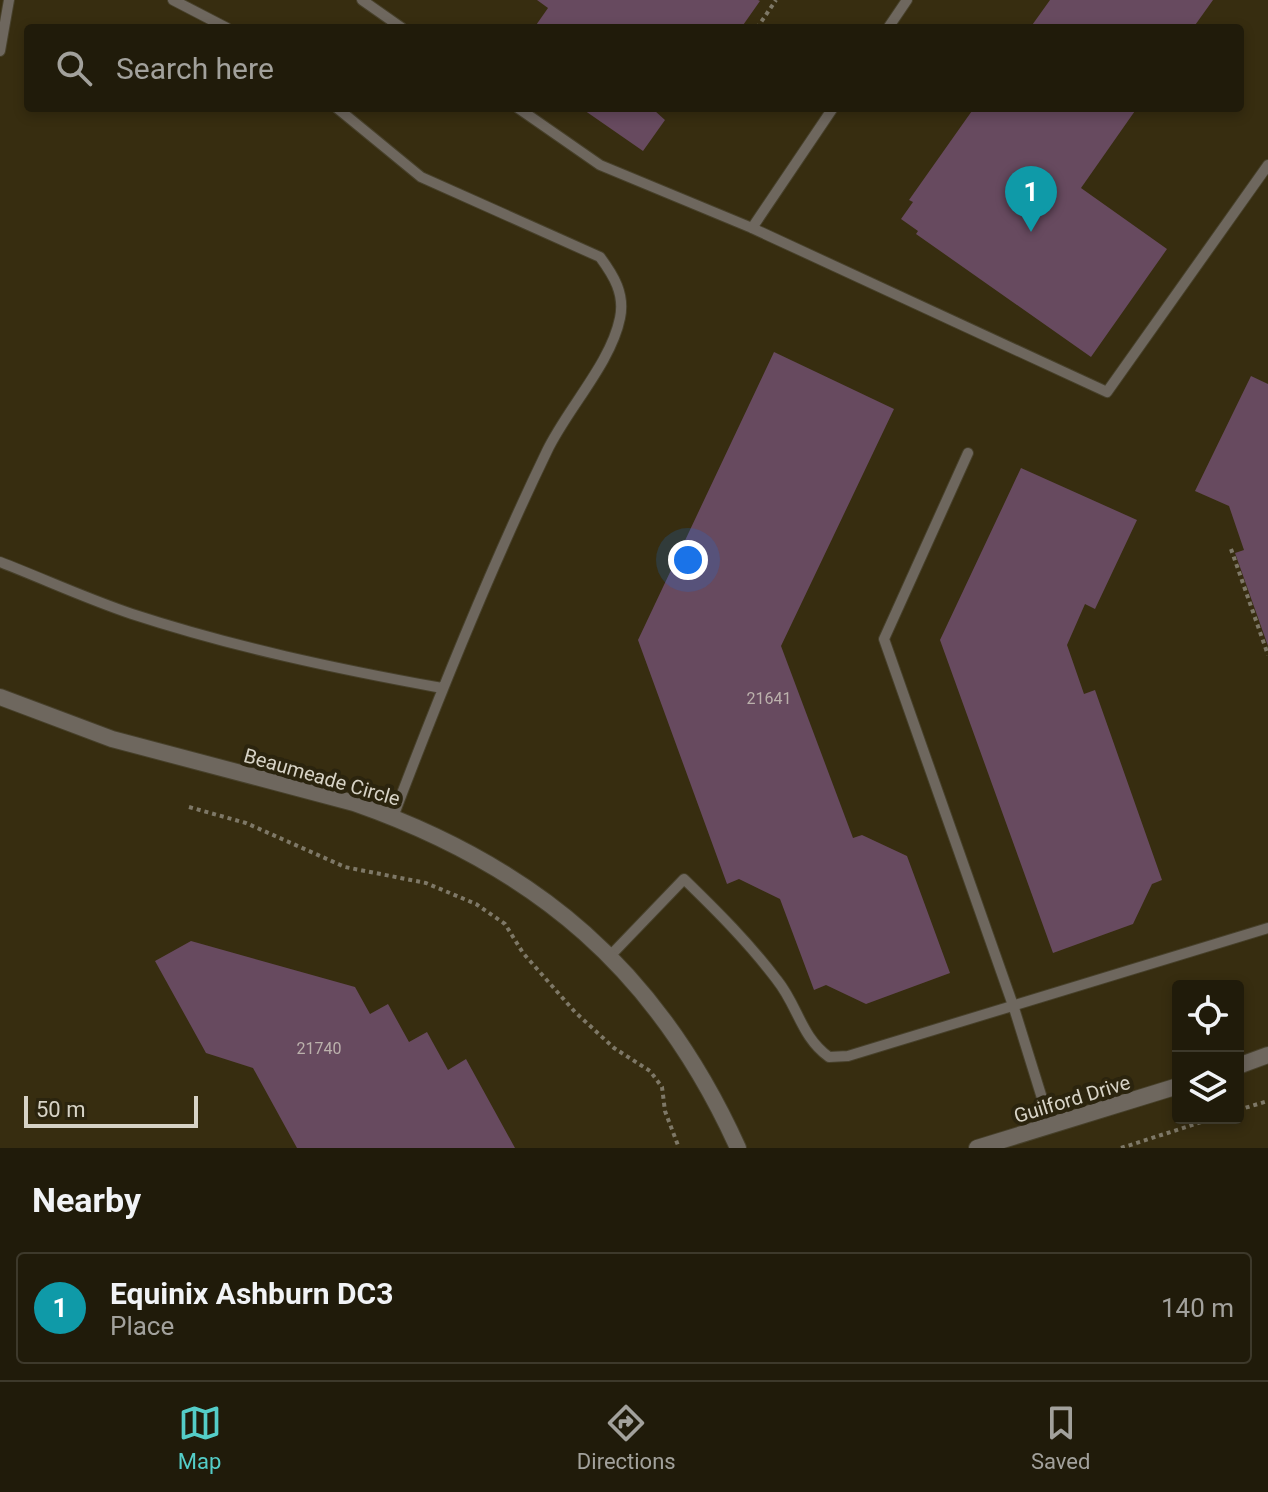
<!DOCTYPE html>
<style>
:root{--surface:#201b0a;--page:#282413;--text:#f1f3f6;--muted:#a2a19c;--line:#3d392b;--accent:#54cdc8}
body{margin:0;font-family:Roboto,sans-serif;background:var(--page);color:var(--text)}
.controls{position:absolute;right:24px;bottom:24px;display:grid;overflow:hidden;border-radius:8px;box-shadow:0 4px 12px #0003}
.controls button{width:72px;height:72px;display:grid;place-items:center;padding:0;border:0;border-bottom:2px solid var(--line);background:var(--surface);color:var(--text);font:40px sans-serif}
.scale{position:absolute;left:24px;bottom:20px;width:174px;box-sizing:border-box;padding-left:8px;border:4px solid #d7d3c6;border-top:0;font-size:22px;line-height:28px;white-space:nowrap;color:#d7d3c6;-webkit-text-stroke:6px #2b240e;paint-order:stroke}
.you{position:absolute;left:688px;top:560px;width:28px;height:28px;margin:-20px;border:6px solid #fff;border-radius:50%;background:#1a73e8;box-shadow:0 0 0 12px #1a73e833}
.badge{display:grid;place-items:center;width:52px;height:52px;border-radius:50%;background:var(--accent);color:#fff;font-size:26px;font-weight:700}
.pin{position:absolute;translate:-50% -66px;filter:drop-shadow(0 2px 4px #0008)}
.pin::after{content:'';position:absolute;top:42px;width:28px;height:24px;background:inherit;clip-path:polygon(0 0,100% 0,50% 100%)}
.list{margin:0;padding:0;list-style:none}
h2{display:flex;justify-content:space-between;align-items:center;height:104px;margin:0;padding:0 32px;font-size:34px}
h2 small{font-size:26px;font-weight:400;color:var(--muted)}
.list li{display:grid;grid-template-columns:52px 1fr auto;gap:24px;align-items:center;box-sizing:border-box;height:112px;margin:0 16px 16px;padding:0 16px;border:2px solid var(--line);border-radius:8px}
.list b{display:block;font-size:30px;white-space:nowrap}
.list p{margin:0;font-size:26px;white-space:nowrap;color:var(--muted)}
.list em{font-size:26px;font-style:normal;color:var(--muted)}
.icon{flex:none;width:44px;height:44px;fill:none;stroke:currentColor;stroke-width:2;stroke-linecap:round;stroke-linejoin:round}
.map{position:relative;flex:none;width:1268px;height:1148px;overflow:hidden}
.search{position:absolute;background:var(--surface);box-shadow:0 4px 12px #0003;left:24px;right:24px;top:24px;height:88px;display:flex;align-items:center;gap:20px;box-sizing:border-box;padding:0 28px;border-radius:8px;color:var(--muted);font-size:30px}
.sheet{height:232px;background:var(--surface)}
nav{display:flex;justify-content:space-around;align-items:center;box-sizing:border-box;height:112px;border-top:2px solid var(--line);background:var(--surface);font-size:22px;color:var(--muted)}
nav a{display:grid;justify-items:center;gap:4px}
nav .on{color:var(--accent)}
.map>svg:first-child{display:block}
</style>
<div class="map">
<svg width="1268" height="1148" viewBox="0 0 1268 1148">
<rect width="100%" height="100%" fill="#2b240e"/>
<path fill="#372d10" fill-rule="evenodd" d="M0 0H1268V1148H0ZM28 28H1240V108H28ZM1178 986H1238V1118H1178Z"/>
<path fill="#674a5f" d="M537 0H758L760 1 741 28H534L548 8Z
M1050 0H1213L1193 28H1030Z
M581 108H657L655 111 665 120 643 151Z
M974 108H1137L1081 188 1167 249 1091 357 916 234 918 231 901 219 913 202 909 200Z
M774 352 894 409 781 646 853 838 862 835 907 856 950 973 866 1004 826 985 814 990 780 899 739 879 727 884 638 640Z
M1251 376 1268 384V646L1235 553 1244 550 1229 506 1195 491Z
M1021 468 1137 520 1095 609 1085 604 1067 645 1084 694 1095 690 1162 880 1152 884 1133 924 1053 953 940 640Z
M191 941 355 987 370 1014 388 1004 409 1042 427 1032 448 1070 466 1059 515 1148H297L253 1068 206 1053 155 961Z"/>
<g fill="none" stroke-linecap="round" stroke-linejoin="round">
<defs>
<path id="lane" d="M173 0 227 28
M362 0 402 28
M888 28 907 0
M0 51 9 0
M337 108 421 177 600 257C614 276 625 294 620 318 611 363 567 409 547 451 489 571 440 693 393 817
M518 108 600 165 752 228 1107 392 1268 165
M752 228 833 108
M968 453 884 639 1014 1008 1051 1127
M0 562C44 579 87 599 132 614 233 647 337 669 442 688
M610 956 684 879C717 911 749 943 777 980 798 1006 801 1037 829 1057L848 1056 1268 928"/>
<path id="street" d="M0 697 112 739 354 803C537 867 658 971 738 1148
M1238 1066 1268 1055
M977 1148 1178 1086"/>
</defs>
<use href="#lane" stroke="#47402b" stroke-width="12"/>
<use href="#street" stroke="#47402b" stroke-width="18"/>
<path stroke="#7e7867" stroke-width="4" stroke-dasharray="4 4" stroke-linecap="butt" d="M757 28 776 0
M1231 549 1268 655
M189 807 246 823 345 867 426 883 476 904 505 924 523 953 575 1012 614 1048 650 1071 662 1087 665 1111 679 1148
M1238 1110 1268 1101
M1121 1148 1214 1118"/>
<use href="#lane" stroke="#6e675e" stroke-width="10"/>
<use href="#street" stroke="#6e675e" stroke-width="16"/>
</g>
<g text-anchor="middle" stroke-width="8" stroke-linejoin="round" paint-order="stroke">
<g font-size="16" fill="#bbb1ac">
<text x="769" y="704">21641</text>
<text x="319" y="1054">21740</text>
</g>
<g font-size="20" fill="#d7d3c6" stroke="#2b240e">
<text transform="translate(322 777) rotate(16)" y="7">Beaumeade Circle</text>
<text transform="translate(1072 1099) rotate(-17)" y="7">Guilford Drive</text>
</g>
</g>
</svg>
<div class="controls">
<button><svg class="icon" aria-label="locate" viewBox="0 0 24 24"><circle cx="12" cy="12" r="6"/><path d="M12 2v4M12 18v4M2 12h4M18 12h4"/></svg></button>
<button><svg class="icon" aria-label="layers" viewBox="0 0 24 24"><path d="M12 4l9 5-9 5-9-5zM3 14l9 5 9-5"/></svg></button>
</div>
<div class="scale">50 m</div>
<div class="you"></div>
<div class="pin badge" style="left:1031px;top:232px;background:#0f9aa8">1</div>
<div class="search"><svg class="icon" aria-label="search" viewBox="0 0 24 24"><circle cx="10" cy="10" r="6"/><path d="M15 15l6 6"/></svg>Search here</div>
</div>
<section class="sheet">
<h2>Nearby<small></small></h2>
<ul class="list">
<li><span class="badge" style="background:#0f9aa8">1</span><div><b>Equinix Ashburn DC3</b><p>Place</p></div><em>140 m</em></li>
</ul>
</section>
<nav>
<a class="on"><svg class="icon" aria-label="map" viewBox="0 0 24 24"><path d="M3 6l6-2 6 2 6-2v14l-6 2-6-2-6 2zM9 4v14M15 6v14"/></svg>Map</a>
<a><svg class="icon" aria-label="directions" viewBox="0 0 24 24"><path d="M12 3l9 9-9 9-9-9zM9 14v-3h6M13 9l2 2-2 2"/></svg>Directions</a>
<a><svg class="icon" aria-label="saved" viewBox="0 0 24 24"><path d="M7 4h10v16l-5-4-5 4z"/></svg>Saved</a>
</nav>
